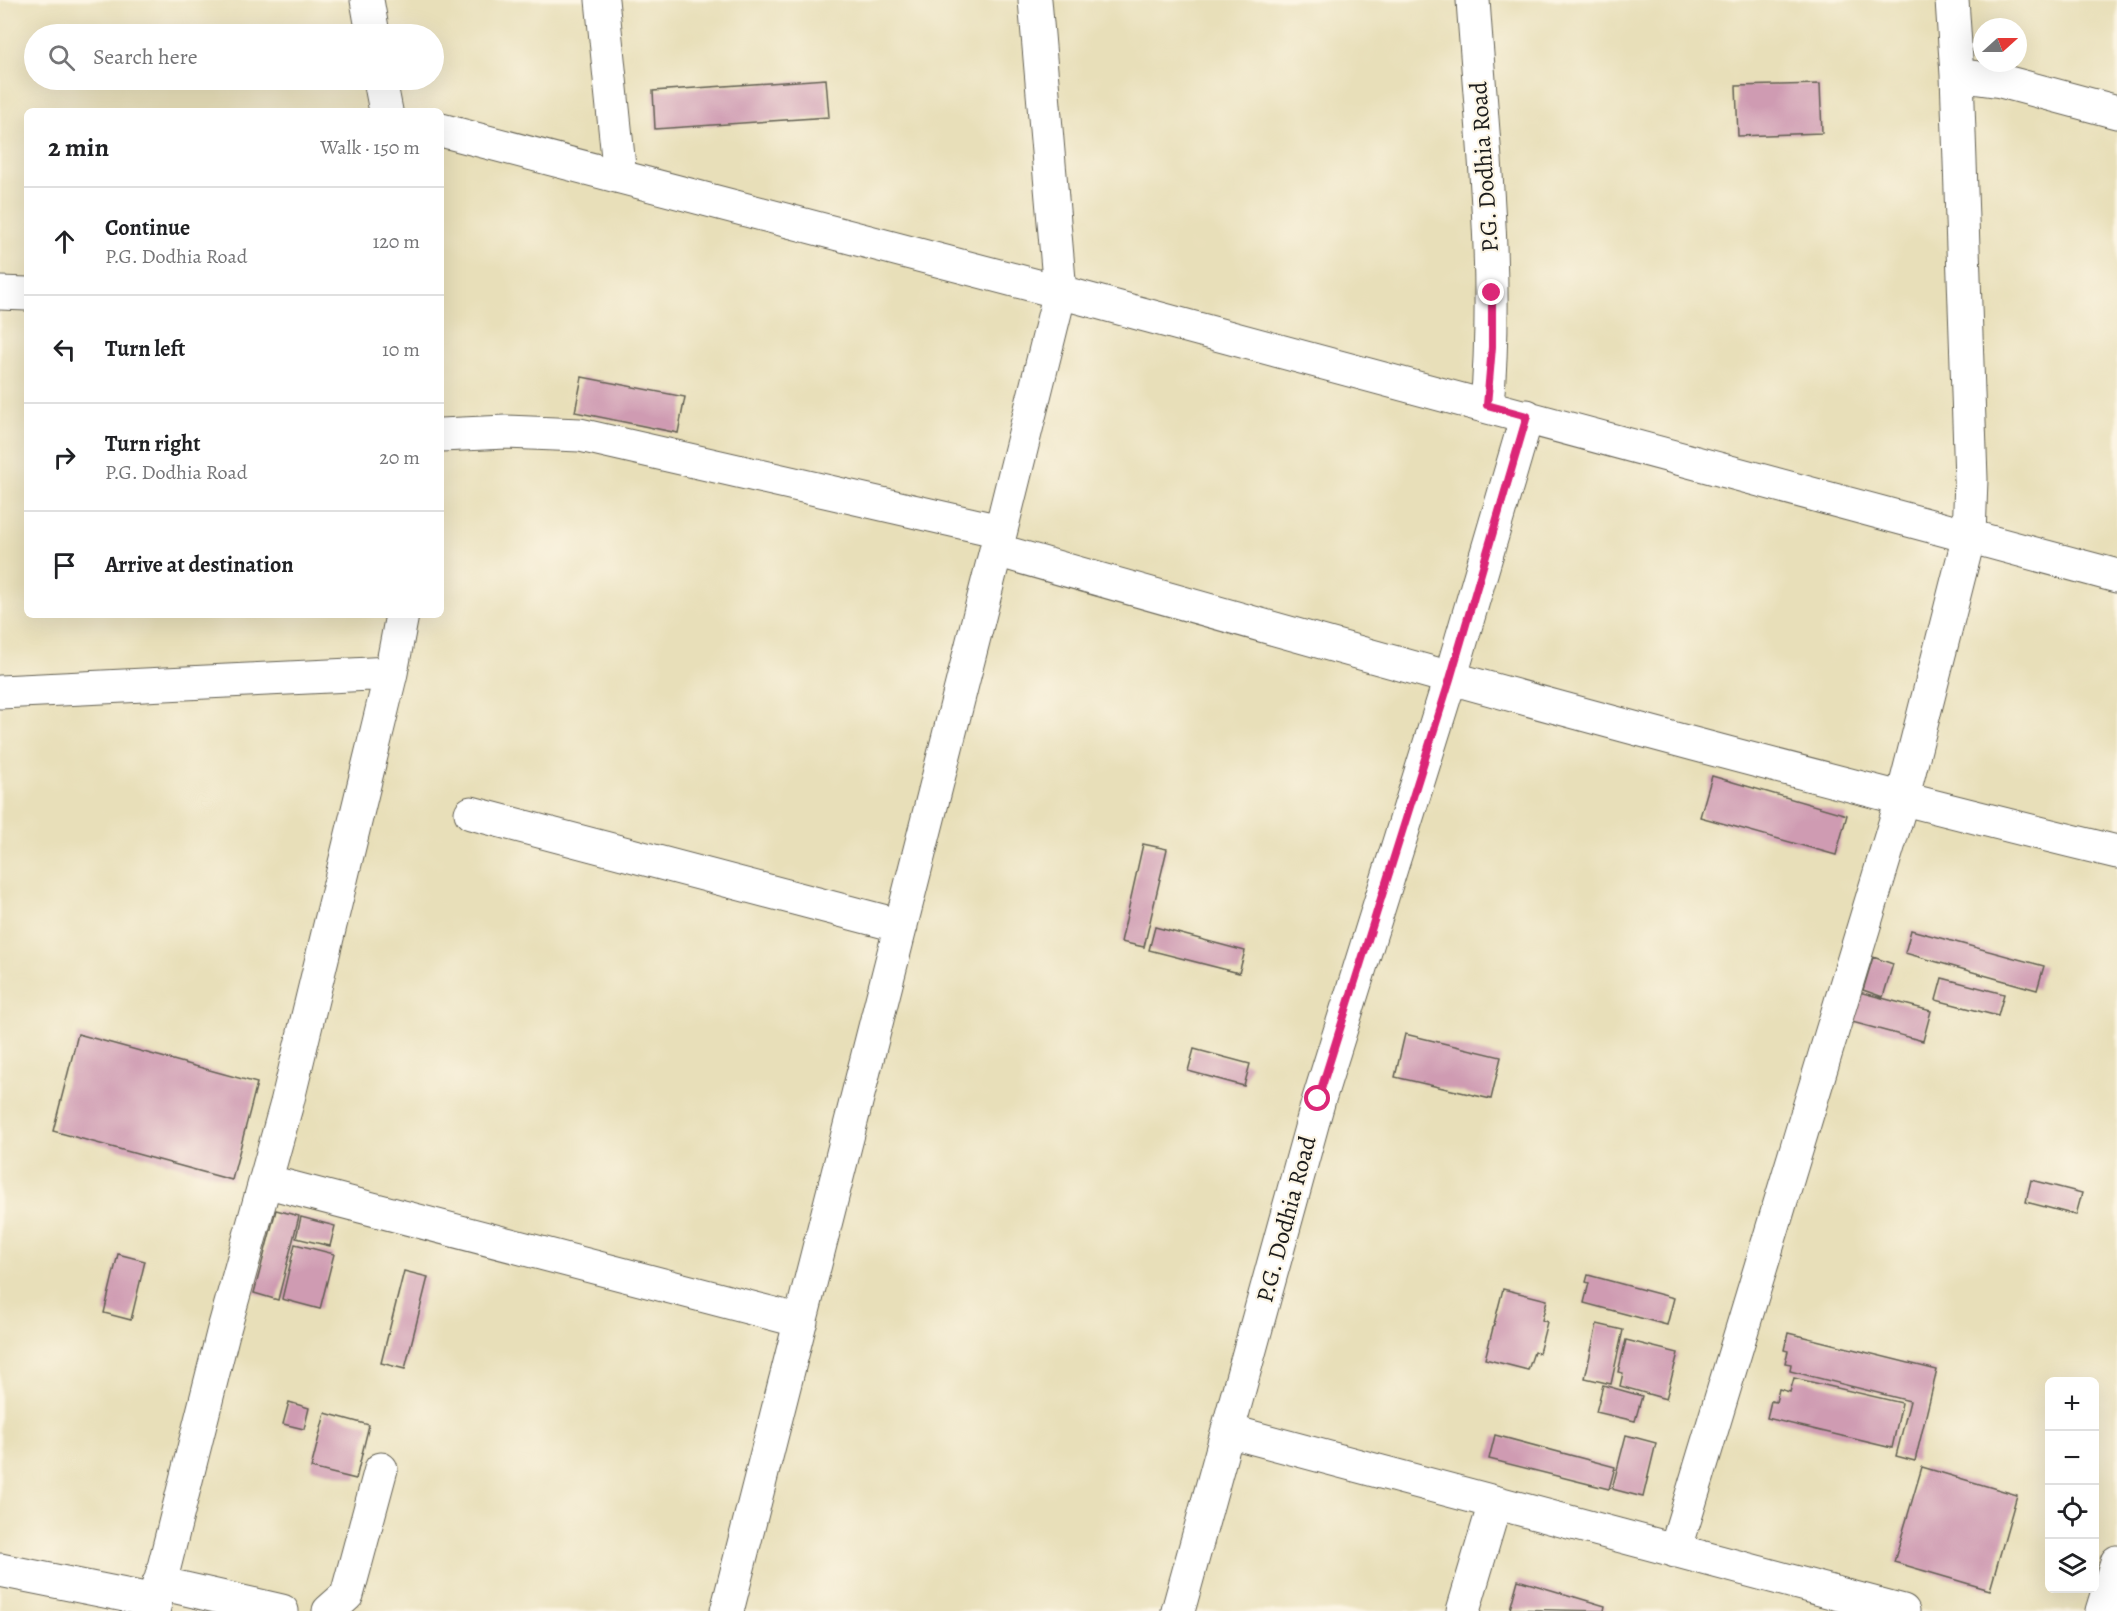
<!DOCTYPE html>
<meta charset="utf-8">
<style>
:root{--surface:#fff;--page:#f2f2f2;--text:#202124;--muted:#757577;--line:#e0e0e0}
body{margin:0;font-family:Alegreya,serif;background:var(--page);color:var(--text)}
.controls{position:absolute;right:18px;bottom:18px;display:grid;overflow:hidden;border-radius:9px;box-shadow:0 6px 24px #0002}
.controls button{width:54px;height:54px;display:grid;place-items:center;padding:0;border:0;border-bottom:2px solid var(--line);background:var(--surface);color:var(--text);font:30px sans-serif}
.compass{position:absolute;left:1973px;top:18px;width:54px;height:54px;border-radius:50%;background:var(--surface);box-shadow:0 6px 24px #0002;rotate:69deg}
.stop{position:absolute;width:18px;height:18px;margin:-14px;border:4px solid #db2777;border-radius:50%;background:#fff}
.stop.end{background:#db2777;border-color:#fff;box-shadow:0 2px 6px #0008}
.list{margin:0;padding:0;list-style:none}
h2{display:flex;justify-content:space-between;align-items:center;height:78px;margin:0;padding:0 24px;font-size:26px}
h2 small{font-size:20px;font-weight:400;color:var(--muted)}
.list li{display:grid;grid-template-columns:39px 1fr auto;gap:18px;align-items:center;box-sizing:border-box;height:108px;padding:0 24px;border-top:2px solid var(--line)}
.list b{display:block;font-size:22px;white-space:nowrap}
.list p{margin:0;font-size:20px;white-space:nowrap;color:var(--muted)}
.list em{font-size:20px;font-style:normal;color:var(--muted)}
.icon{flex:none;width:33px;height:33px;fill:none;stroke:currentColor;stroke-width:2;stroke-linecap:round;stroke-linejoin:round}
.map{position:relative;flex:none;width:2117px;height:1611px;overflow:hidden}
.search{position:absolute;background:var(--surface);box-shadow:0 6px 24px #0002;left:24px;top:24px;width:420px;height:66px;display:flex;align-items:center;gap:15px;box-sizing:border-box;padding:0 21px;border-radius:33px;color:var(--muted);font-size:22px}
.panel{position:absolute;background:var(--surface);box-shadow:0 6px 24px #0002;left:24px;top:108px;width:420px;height:510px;border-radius:9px}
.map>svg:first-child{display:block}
</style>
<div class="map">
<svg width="2117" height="1611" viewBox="0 0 2117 1611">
<rect width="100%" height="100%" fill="#fcf5e5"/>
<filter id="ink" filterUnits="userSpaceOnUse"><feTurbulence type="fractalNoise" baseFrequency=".0167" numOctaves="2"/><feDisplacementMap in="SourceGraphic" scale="12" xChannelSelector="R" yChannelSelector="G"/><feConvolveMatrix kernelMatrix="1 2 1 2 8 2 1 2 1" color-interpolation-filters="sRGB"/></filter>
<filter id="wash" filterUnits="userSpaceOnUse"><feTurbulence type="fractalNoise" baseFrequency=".008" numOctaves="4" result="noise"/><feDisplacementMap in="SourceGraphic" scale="24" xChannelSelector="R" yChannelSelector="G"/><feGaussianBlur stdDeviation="1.35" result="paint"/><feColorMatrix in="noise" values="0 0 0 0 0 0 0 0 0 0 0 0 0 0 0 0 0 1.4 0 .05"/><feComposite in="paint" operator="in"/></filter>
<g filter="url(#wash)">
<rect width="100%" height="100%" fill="#e8dfb9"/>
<g id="blocks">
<path fill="#cf9bb2" d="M826 79 829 117 655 129 653 91Z
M1820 84 1822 133 1738 136 1736 86Z
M582 377 685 397 678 433 575 412Z
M1712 776 1847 815 1836 855 1700 817Z
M1143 844 1167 849 1144 947 1121 942Z
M1155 927 1245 951 1239 973 1149 950Z
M1911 930 2044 966 2037 990 1905 953Z
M1873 957 1893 964 1883 997 1863 990Z
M1942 978 2004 994 1998 1016 1936 1000Z
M1859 992 1931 1011 1923 1041 1852 1022Z
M78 1034 257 1083 232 1180 53 1131Z
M1405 1034 1501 1057 1491 1099 1395 1077Z
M1194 1049 1250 1064 1244 1086 1188 1071Z
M2031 1180 2082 1193 2076 1215 2026 1202Z
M276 1210 299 1216 278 1300 254 1293Z
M301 1217 335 1226 330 1246 296 1238Z
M295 1244 334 1254 320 1309 282 1299Z
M118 1254 145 1261 131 1320 104 1313Z
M404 1271 428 1277 405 1369 381 1363Z
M1588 1275 1674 1298 1667 1325 1584 1303 1589 1283 1586 1282Z
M1503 1289 1547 1300 1542 1320 1547 1322 1539 1353 1534 1352 1528 1370 1485 1359Z
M1597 1324 1623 1330 1611 1384 1585 1378Z
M1788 1333 1937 1370 1915 1461 1896 1456 1910 1401 1790 1371 1791 1364 1785 1363 1788 1351 1784 1350Z
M1626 1340 1678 1353 1666 1399 1620 1386 1623 1373 1618 1372Z
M1794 1378 1902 1403 1892 1448 1767 1418 1771 1401 1776 1402 1779 1389 1790 1392Z
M1603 1385 1642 1396 1635 1421 1596 1412Z
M289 1402 309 1408 304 1429 283 1424Z
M325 1413 369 1425 356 1479 311 1468Z
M1495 1435 1615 1467 1609 1489 1489 1459Z
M1626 1435 1656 1443 1643 1497 1612 1489Z
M1922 1467 2017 1495 1990 1590 1894 1562Z
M1518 1580 1605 1606 1604 1611 1510 1609Z"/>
</g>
</g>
<g filter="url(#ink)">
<use href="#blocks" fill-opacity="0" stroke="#636053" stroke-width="1.5"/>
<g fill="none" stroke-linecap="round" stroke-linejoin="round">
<defs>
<path id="street" d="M367 0 373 34
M602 0 620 177
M1035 0 1060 292 996 550C1368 656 1741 761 2117 852
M1473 0C1482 134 1499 271 1487 405
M1957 75 2001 81 2117 112
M380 80 386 111
M441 130 1060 292 2117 576
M0 293 27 294
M441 435 506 432 580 435 1000 531
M0 692 391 673
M471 813 901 926
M265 1181 801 1321
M1228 1431 1903 1611
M1675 1551 1902 800 1969 536 1971 479 1957 75 1952 0
M0 1570 155 1601
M159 1583 282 1611
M153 1611 223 1333 287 1103 391 673 402 615
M329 1611 347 1595 381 1469
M727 1611 996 550
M1178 1611 1319 1099 1450 679 1527 416
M1463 1611 1495 1503
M2102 1611 2117 1562"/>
</defs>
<use href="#street" stroke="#636053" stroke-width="35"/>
<use href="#street" stroke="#fff" stroke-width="33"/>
</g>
</g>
<g fill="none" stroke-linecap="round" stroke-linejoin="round" filter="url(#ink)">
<path stroke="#db2777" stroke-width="8" d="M1318 1099 1450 679 1527 416 1487 405 1492 347V293"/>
</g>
<g text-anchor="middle" stroke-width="4.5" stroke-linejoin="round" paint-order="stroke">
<g font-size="24" fill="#1c1c1c" stroke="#fcf5e5">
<text transform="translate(1484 167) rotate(-94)" y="8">P.G. Dodhia Road</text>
<text transform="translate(1286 1219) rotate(-75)" y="8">P.G. Dodhia Road</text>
</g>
</g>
</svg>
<div class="controls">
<button>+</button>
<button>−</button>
<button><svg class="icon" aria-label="locate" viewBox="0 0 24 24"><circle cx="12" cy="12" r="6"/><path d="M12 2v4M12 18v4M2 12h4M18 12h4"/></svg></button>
<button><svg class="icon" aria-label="layers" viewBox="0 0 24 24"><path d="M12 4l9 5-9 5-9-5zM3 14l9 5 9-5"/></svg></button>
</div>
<svg class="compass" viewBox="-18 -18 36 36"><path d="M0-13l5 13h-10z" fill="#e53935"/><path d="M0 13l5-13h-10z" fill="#757577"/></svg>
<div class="stop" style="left:1318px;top:1099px"></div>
<div class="stop end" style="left:1492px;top:293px"></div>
<div class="search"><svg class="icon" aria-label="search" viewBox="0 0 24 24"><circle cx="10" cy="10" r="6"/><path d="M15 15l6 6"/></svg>Search here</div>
<section class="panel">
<h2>2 min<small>Walk · 150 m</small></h2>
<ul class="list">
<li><svg class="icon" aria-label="ahead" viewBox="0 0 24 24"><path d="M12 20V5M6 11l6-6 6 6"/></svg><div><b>Continue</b><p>P.G. Dodhia Road</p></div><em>120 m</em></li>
<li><svg class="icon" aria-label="left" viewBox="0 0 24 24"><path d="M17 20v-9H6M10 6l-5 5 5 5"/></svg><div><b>Turn left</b></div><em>10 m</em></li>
<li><svg class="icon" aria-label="right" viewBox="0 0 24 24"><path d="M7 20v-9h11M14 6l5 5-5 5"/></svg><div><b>Turn right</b><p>P.G. Dodhia Road</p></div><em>20 m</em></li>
<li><svg class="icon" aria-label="arrive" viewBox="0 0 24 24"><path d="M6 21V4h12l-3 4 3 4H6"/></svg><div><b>Arrive at destination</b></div></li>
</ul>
</section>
</div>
